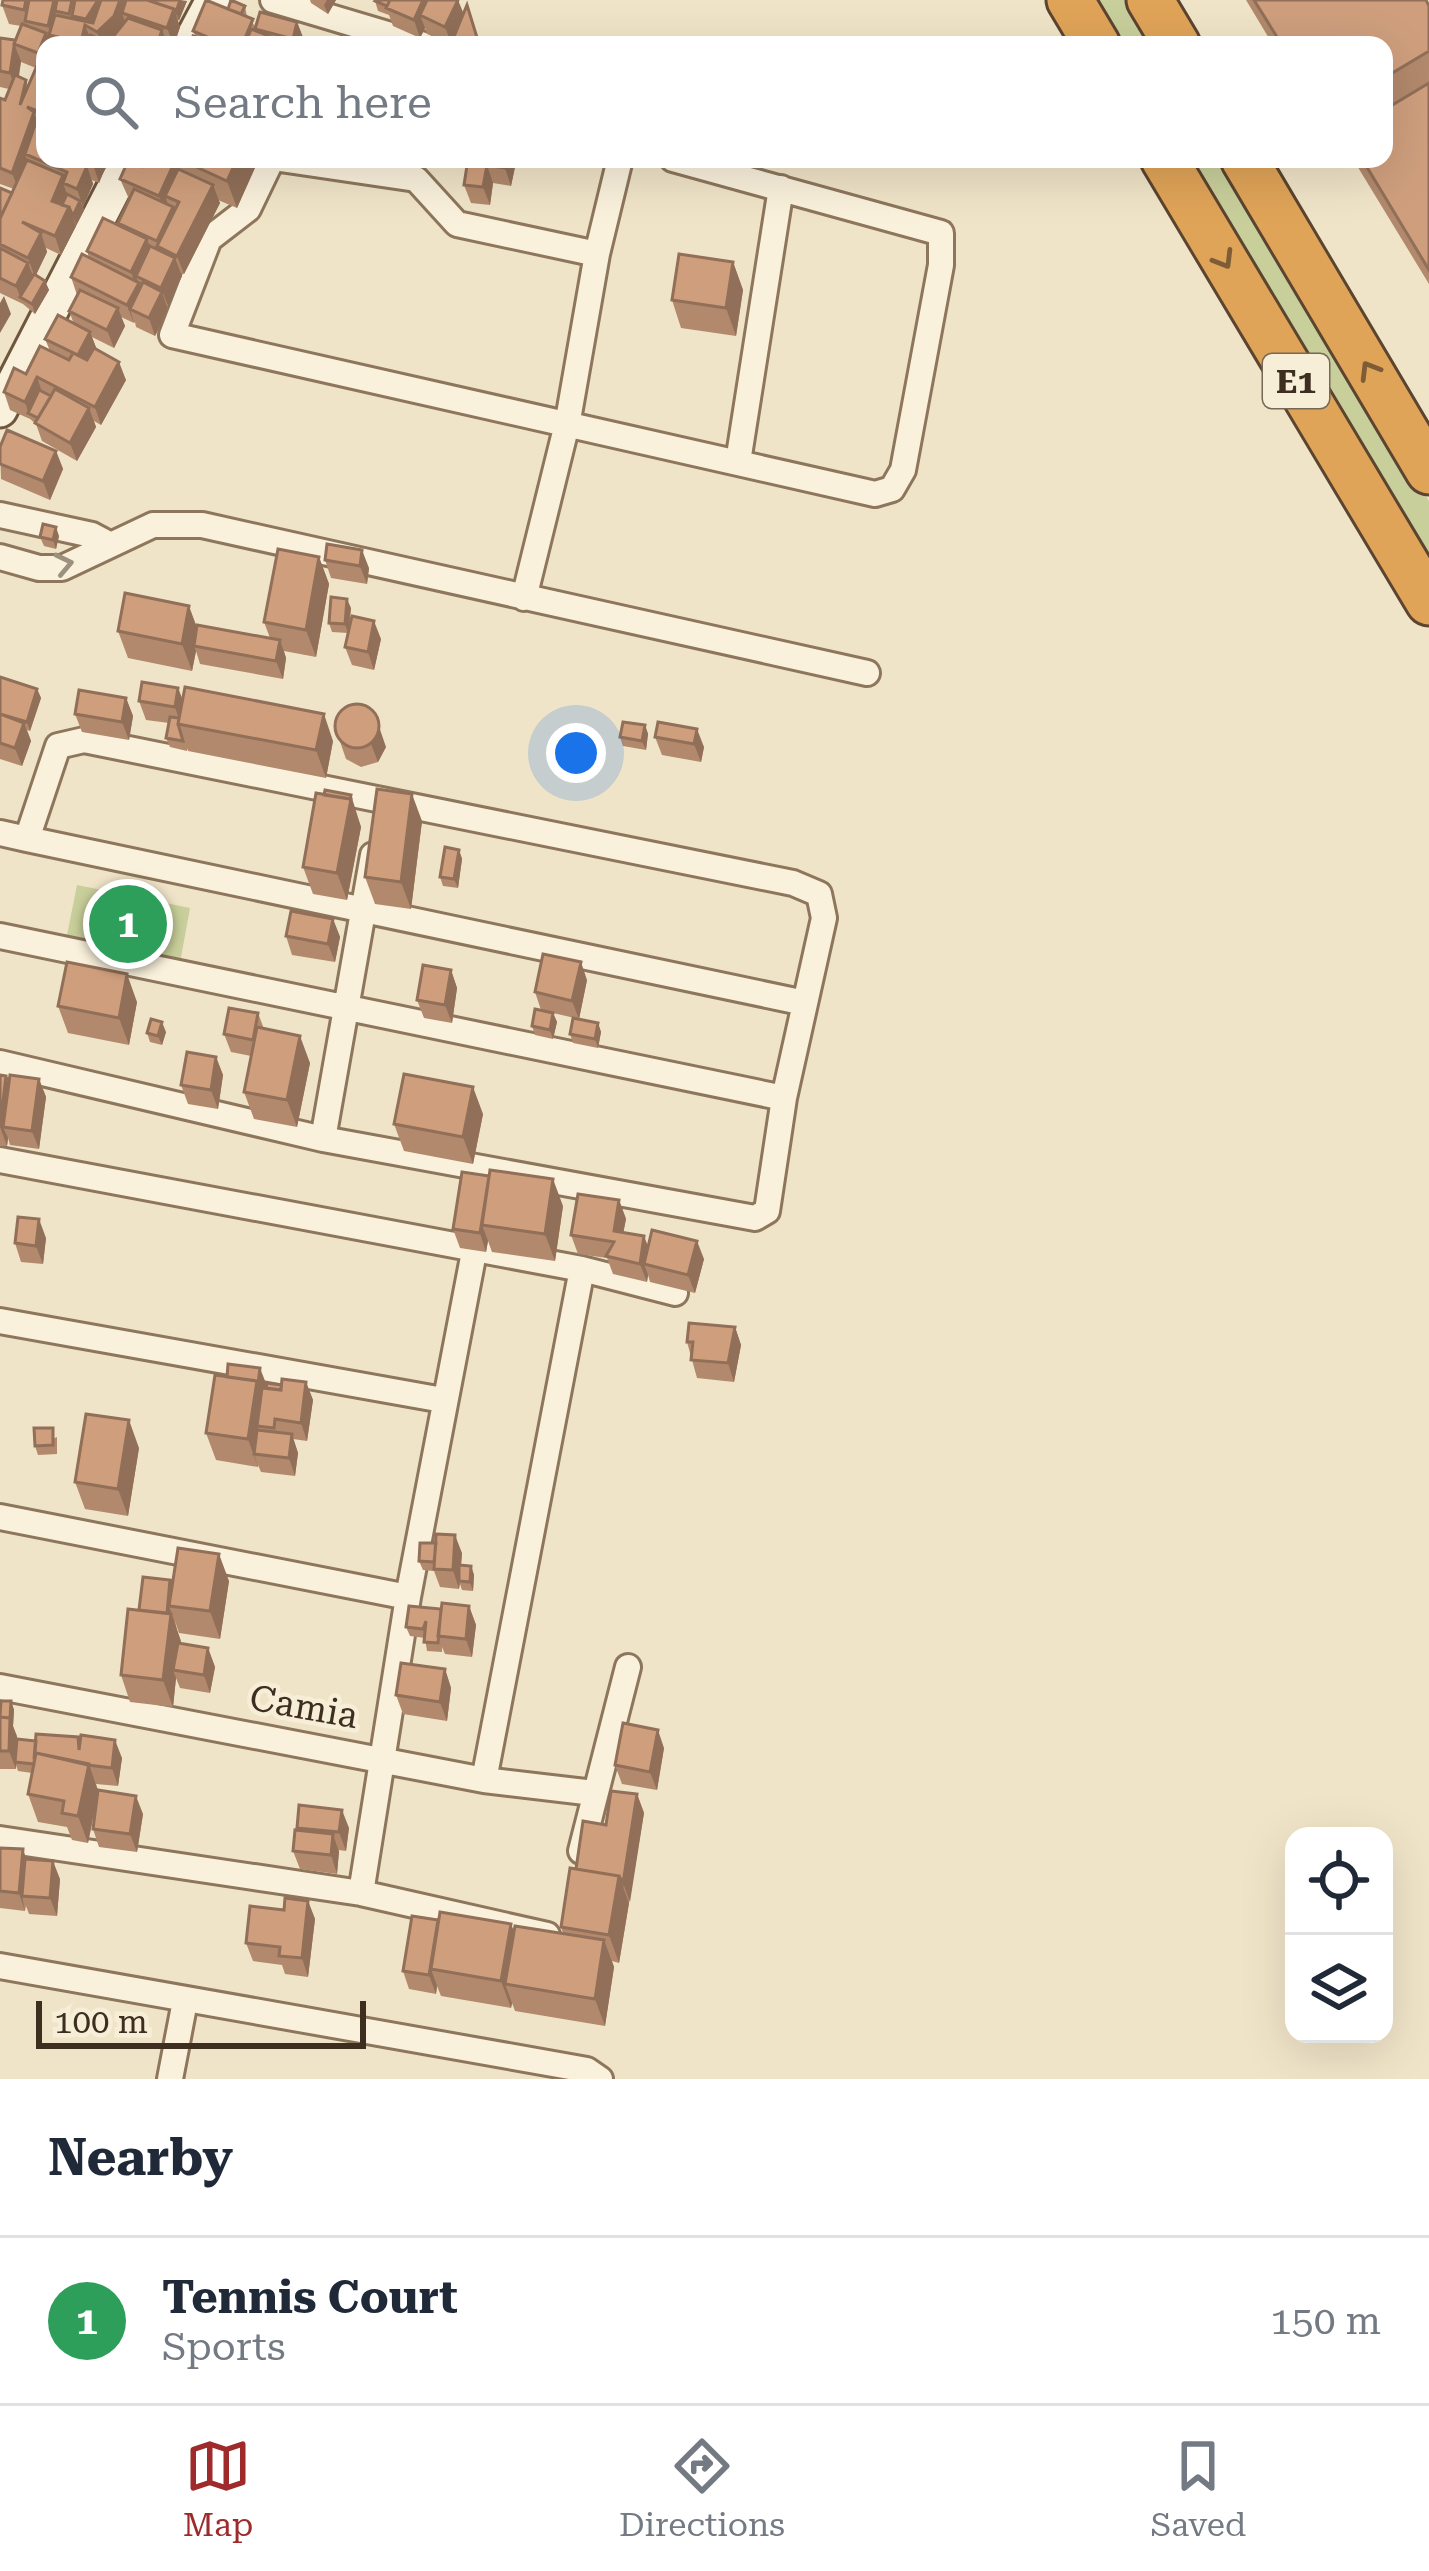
<!DOCTYPE html>
<style>
:root{--surface:#fff;--page:#f6f6f7;--text:#1f2937;--muted:#747a83;--line:#e0e1e3;--accent:#9e2a2b}
body{margin:0;font-family:"Roboto Serif",serif;background:var(--page);color:var(--text)}
.controls{position:absolute;right:36px;bottom:36px;display:grid;overflow:hidden;border-radius:24px;box-shadow:0 12px 48px #0002}
.controls button{width:108px;height:108px;display:grid;place-items:center;padding:0;border:0;border-bottom:3px solid var(--line);background:var(--surface);color:var(--text);font:60px sans-serif}
.scale{position:absolute;left:36px;bottom:30px;width:330px;box-sizing:border-box;padding-left:12px;border:6px solid #3d2e20;border-top:0;font-size:33px;line-height:42px;white-space:nowrap;color:#3d2e20;-webkit-text-stroke:9px #f7eed8;paint-order:stroke}
.you{position:absolute;left:576px;top:753px;width:42px;height:42px;margin:-30px;border:9px solid #fff;border-radius:50%;background:#1a73e8;box-shadow:0 0 0 18px #1a73e833}
.badge{display:grid;place-items:center;width:78px;height:78px;border-radius:50%;background:var(--accent);color:#fff;font-size:39px;font-weight:700}
.pin{position:absolute;translate:-50% -50%;border:6px solid #fff;box-shadow:0 3px 12px #0006}
.list{margin:0;padding:0;list-style:none}
h2{display:flex;justify-content:space-between;align-items:center;height:156px;margin:0;padding:0 48px;font-size:51px}
h2 small{font-size:39px;font-weight:400;color:var(--muted)}
.list li{display:grid;grid-template-columns:78px 1fr auto;gap:36px;align-items:center;box-sizing:border-box;height:168px;padding:0 48px;border-top:3px solid var(--line)}
.list b{display:block;font-size:45px;white-space:nowrap}
.list p{margin:0;font-size:39px;white-space:nowrap;color:var(--muted)}
.list em{font-size:39px;font-style:normal;color:var(--muted)}
.icon{flex:none;width:66px;height:66px;fill:none;stroke:currentColor;stroke-width:2;stroke-linecap:round;stroke-linejoin:round}
.map{position:relative;flex:none;width:1429px;height:2079px;overflow:hidden}
.search{position:absolute;background:var(--surface);box-shadow:0 12px 48px #0002;left:36px;right:36px;top:36px;height:132px;display:flex;align-items:center;gap:30px;box-sizing:border-box;padding:0 42px;border-radius:24px;color:var(--muted);font-size:45px}
.sheet{height:324px;background:var(--surface)}
nav{display:flex;justify-content:space-around;align-items:center;box-sizing:border-box;height:168px;border-top:3px solid var(--line);background:var(--surface);font-size:33px;color:var(--muted)}
nav a{display:grid;justify-items:center;gap:6px}
nav .on{color:var(--accent)}
.map>svg:first-child{display:block}
</style>
<div class="map">
<svg width="1429" height="2079" viewBox="0 0 1429 2079">
<rect width="100%" height="100%" fill="#f0e4c8"/>
<path fill="#c9cf9b" d="M1079 0H1129L1156 45H1105Z
M1173 159H1224L1429 501V579Z
M77 885 190 908 180 963 66 940Z"/>
<g fill="none" stroke-linecap="round" stroke-linejoin="round">
<defs>
<path id="minor" d="M273 0 424 45
M272 159 248 209 209 239 172 335 875 494 892 489 903 470 941 265V233L673 159
M280 159 416 179 457 224 597 254
M738 462 781 188
M0 515 92 535 109 544
M0 557 39 568H62L153 525H202L867 673
M524 598 568 420 597 254 620 159
M0 833 27 839 58 746 84 740 793 883 819 894 824 918 784 1098 767 1211 755 1218 323 1139 0 1063
M27 839 805 1003
M0 936 784 1098
M323 1139 373 855
M0 1160 582 1269 675 1293
M0 1321 443 1400
M0 1517 408 1597
M0 1687 484 1780 594 1793
M484 1780 582 1269
M0 1839 361 1893 547 1935
M581 1851 628 1667
M361 1893 408 1597 474 1252
M0 1966 587 2070 600 2079
M170 2079 185 2001"/>
<path id="secondary" d="M189 45 213 0
M0 410 129 159"/>
<path id="motorway" d="M1070 0 1097 45
M1150 0 1177 45
M1164 159 1429 602
M1244 159 1429 471"/>
</defs>
<use href="#minor" stroke="#8d765c" stroke-width="30"/>
<use href="#secondary" stroke="#6f573f" stroke-width="39"/>
<use href="#motorway" stroke="#5b4430" stroke-width="51"/>
<use href="#minor" stroke="#faf1dc" stroke-width="24"/>
<use href="#secondary" stroke="#faf1dc" stroke-width="33"/>
<use href="#motorway" stroke="#e0a458" stroke-width="45"/>
</g>
<path fill="#b2896c" fill-rule="evenodd" d="M3 0 187 1 178 21 180 27 174 45H45V159H102L105 168 99 183 92 180 93 184 83 207 84 210 61 255 46 248 47 252 36 275 45 281 49 290 35 314 23 304 0 293V188L12 193 14 189 0 184V98L5 100 9 89 0 87V38L15 42 21 26 9 24 2 5ZM21 62 36 68 28 86 26 80 19 77Z
M310 0H336L328 14 311 3Z
M1246 0H1426L1429 6V284L1359 169 1355 159H1384V45H1273Z
M375 1 464 13 467 5 480 45H455L454 41 452 45 427 34 425 28 420 38 393 26 389 15 378 11Z
M245 6 247 17 256 27 297 22 304 40 303 45H190L195 36 193 31 228 9Z
M134 159H257L258 161 237 208 218 200 220 203 184 274 181 273 182 276 167 306 168 310 155 336 136 327 135 322 134 323 121 317 125 326 114 348 92 337 97 350 126 380 101 425 94 421 96 427 77 461 42 441 36 424 30 419 10 410 4 392 50 351 45 339 74 324 69 311 77 295 71 277 89 258 87 251 118 225V223L129 199 120 179 135 163Z
M448 159H512L515 167 511 186 493 183 490 205 471 203 464 185 467 163Z
M733 262 743 290 736 336 681 328 672 300Z
M0 447 56 451 63 469 50 500 1 479Z
M59 536 56 549 44 546 40 537Z
M319 557 329 584 316 657 284 651 286 658 283 679 200 664 196 651 192 671 128 658 118 631 197 627 270 638 264 622Z
M325 560 369 568 367 584 331 578Z
M351 608 349 629 381 639 374 670 352 665 345 647 348 633 332 632 329 623Z
M0 677 37 689 41 698 30 731 27 730 31 741 22 766 0 759Z
M178 688 183 701 333 741 326 778 188 751 187 748V751L170 747 166 738 169 723 146 720 139 701Z
M126 698 133 716 129 740 82 732 75 714Z
M658 722 704 747 701 762 662 755 655 737Z
M334 724 386 747 378 762 361 767 346 759Z
M645 725 648 734 646 750 623 746 620 737Z
M354 804V808L361 827 347 900 313 894 303 867Z
M422 821 411 909 375 904 365 877Z
M459 850 462 859 458 888 443 886 440 877Z
M333 919 340 937 335 962 292 955 286 936Z
M451 970 457 988 452 1023 424 1018 417 1000Z
M587 980 579 1019 553 1013 557 1022 553 1039 535 1035 532 1026 541 1010 535 992Z
M137 1002 129 1045 68 1033 58 1006Z
M258 1013 264 1029 310 1063 297 1127 254 1119 244 1092 251 1056 231 1052 224 1034Z
M598 1023 601 1032 598 1048 573 1043 570 1034Z
M166 1032 162 1045 150 1042 147 1033Z
M216 1057 223 1075 218 1109 188 1104 181 1085Z
M0 1075 9 1083 39 1079 46 1097 39 1149 10 1145 8 1138 7 1146H0Z
M483 1114 473 1164 404 1151 394 1124Z
M619 1200 626 1219 623 1233 648 1246 704 1259 695 1293 650 1282 648 1275 647 1282 613 1274 607 1258 578 1254 571 1235Z
M563 1206 555 1261 492 1252 488 1241 486 1252 460 1248 453 1229Z
M46 1238 43 1264 21 1262 15 1243Z
M735 1327 741 1345 734 1382 697 1378 687 1342Z
M306 1382 313 1400 307 1441 293 1439 298 1453 295 1476 261 1472 258 1465V1467L216 1460 206 1433 267 1386Z
M57 1437V1454L38 1455 35 1446Z
M139 1448 128 1516 85 1509 75 1482Z
M462 1553 461 1565 471 1566 474 1575 473 1591 462 1590 460 1584 459 1589 440 1587 434 1571 423 1570 419 1561Z
M229 1581 220 1639 179 1633 175 1621 180 1643 208 1648 215 1667 210 1693 180 1688 176 1678 173 1707 130 1702 121 1675 139 1610 172 1585Z
M469 1606 476 1625 472 1657 445 1654 442 1647V1652L427 1651 425 1638 410 1636 406 1627 441 1609Z
M445 1669 451 1688 447 1721 403 1714 396 1695Z
M11 1701 14 1710 13 1726 17 1739 80 1742 122 1758 118 1786 96 1784 98 1790 143 1814 137 1852 99 1847 93 1829 98 1795 88 1843 72 1840 67 1827 38 1822 28 1794 32 1773 18 1771 16 1765V1769H0V1717Z
M664 1748 657 1790 622 1784 615 1765Z
M637 1794 644 1813 619 1963 612 1961 614 1967 605 2026 515 2011 512 2003 511 2008 441 1996 437 1986 436 1994 409 1989 403 1971 438 1920 511 1924 514 1932 563 1933 561 1927 576 1869 606 1825Z
M297 1828H349L346 1851 339 1850 337 1874 300 1869 293 1851Z
M0 1848 27 1859 60 1879 57 1916 29 1914 26 1906 25 1911 0 1908Z
M308 1901 315 1919 308 1977 285 1974 282 1965 253 1961 246 1943 284 1910Z"/>
<path fill="#916f58" d="M54 0H65L55 11 59 24 52 36 48 26Z
M98 0H105L89 27 86 19Z
M120 0H133L122 13 125 22 112 38 113 41 109 45H102L97 32Z
M180 0 187 1 179 21 176 12Z
M327 0H336L328 14 324 5Z
M423 0H438L420 15 425 28 420 38 414 20Z
M458 0 465 17 452 45 445 27Z
M174 9 180 27 174 45 167 28Z
M297 22 304 40 303 45H295L293 39Z
M85 25 92 43 91 45H82L81 42Z
M162 30 168 45H157Z
M46 33 50 45 40 59 38 53Z
M14 44 21 61 16 91 10 73Z
M34 112 40 130 25 154 28 164 19 191 12 173Z
M95 159H102L105 168 99 183 93 164Z
M176 159 183 177 165 196 169 207 166 214 159 196Z
M237 159H257L258 161 237 208 227 181Z
M506 159H512L515 167 511 186 505 168Z
M487 165 493 183 490 205 483 187Z
M87 166 93 184 83 207 77 189Z
M63 175 66 184 63 183 68 197 62 211 52 201Z
M213 185 220 203 184 274 177 256Z
M80 201 84 210 76 225 73 216Z
M69 207 76 226 61 255 55 236Z
M173 207 179 225 159 247 157 241Z
M41 233 47 252 35 277 28 258Z
M147 239 154 257 136 276 145 301 130 309 134 323 127 305 136 287 131 272Z
M175 258 182 276 168 306 161 288Z
M733 262 743 290 736 336 726 308Z
M28 263 35 281 20 297 23 304 16 286Z
M45 281 49 290 35 314 32 304Z
M162 292 168 310 155 336 149 318Z
M4 296 11 314 0 333V303Z
M118 308 125 326 114 348 107 330Z
M90 332 97 350 85 374 78 355Z
M119 362 126 380 101 425 95 407Z
M37 377 43 395 29 414 25 402Z
M89 408 96 427 77 461 70 443Z
M56 451 63 469 50 500 43 481Z
M56 527 59 536 56 549 53 540Z
M362 550 369 568 367 584 360 566Z
M319 557 329 584 316 657 306 630Z
M347 599 351 608 348 633 345 624Z
M189 606 199 633 194 646 196 651 192 671 182 644Z
M374 621 381 639 374 670 368 652Z
M280 640 286 658 283 679 276 661Z
M178 688 185 706 181 725 175 707Z
M37 689 41 698 30 731 27 722Z
M126 698 133 716 129 740 122 722Z
M374 712 386 747 378 762 371 744Z
M324 714 333 741 326 778 316 750Z
M24 723 31 741 22 766 15 748Z
M645 725 648 734 646 750 642 741Z
M697 729 704 747 701 762 694 744Z
M412 794 422 821 411 909 401 882Z
M351 795 361 827 347 900 337 873Z
M459 850 462 859 458 888 454 879Z
M333 919 340 937 335 962 328 944Z
M581 962 587 980 579 1019 572 1001Z
M451 970 457 988 452 1023 445 1005Z
M127 974 137 1002 129 1045 119 1018Z
M553 1013 557 1022 553 1039 550 1030Z
M162 1022 166 1032 162 1045 158 1036Z
M598 1023 601 1032 598 1048 595 1039Z
M300 1036 310 1063 297 1127 287 1100Z
M216 1057 223 1075 218 1109 211 1090Z
M6 1076 13 1094 3 1127 8 1138 7 1146 0 1127Z
M39 1079 46 1097 39 1149 32 1131Z
M473 1087 483 1114 473 1164 463 1137Z
M489 1176 482 1225 488 1241 486 1252 480 1233Z
M553 1179 563 1206 555 1261 545 1234Z
M619 1200 626 1219 620 1250 614 1231Z
M39 1219 46 1238 43 1264 36 1246Z
M644 1236 651 1254 644 1264 648 1275 647 1282 640 1264Z
M697 1241 704 1259 695 1293 688 1275Z
M735 1327 741 1345 734 1382 728 1363Z
M260 1368 267 1386 257 1426 262 1440 254 1454 258 1467 248 1439Z
M306 1382 313 1400 307 1441 301 1423Z
M129 1420 139 1448 128 1516 118 1489Z
M292 1434 298 1453 295 1476 289 1458Z
M455 1535 462 1553 459 1589 453 1570Z
M219 1554 229 1581 220 1639 210 1611Z
M471 1566 474 1575 473 1591 470 1582Z
M170 1580 177 1598 169 1606 181 1641 177 1671 173 1670 176 1678 173 1707 163 1680Z
M469 1606 476 1625 472 1657 466 1639Z
M208 1648 215 1667 210 1693 204 1675Z
M445 1669 451 1688 447 1721 440 1702Z
M11 1701 14 1710 13 1726 17 1736 16 1769 9 1751Z
M658 1730 664 1748 657 1790 650 1772Z
M115 1740 122 1758 118 1786 112 1768Z
M89 1764 98 1791 88 1843 78 1816Z
M637 1794 644 1813 630 1902 623 1883Z
M136 1796 143 1814 137 1852 130 1834Z
M342 1810 349 1828 346 1851 339 1832Z
M333 1834 339 1852 337 1874 331 1855Z
M23 1849 29 1867 22 1896 25 1911 19 1893Z
M53 1861 60 1879 57 1916 50 1898Z
M619 1876 629 1903 619 1963 609 1935Z
M308 1901 315 1919 308 1977 302 1958Z
M511 1924 521 1951 505 1984 512 2003 511 2008 501 1981Z
M604 1940 614 1967 605 2026 595 1999Z
M431 1969 437 1986 436 1994 429 1975Z"/>
<path fill="#cf9f7d" stroke="#916f58" stroke-width="3" d="M3 0H26L24 10 2 5Z
M29 0H54L48 26 25 21Z
M57 0H72L69 14 55 11Z
M75 0H98L86 19 72 16Z
M101 0H120L114 16 97 32 85 25 81 42 49 35 55 15 93 23Z
M126 0H147L174 9 167 28 122 13Z
M147 0H180L176 12 174 9Z
M206 0 253 19 242 45H226L193 31Z
M231 0 245 6 241 14 228 9Z
M376 0H390L387 6 375 1Z
M390 0H423L414 20 386 8Z
M427 0H458L445 27 420 15Z
M1254 0H1426L1429 6V51L1384 78V45H1282Z
M467 5 479 44 453 39Z
M260 12 297 22 293 39 255 29Z
M128 18 162 30 157 45H129L112 38Z
M22 24 46 33 38 53 14 44Z
M251 29 279 40 277 45H245Z
M90 35 115 45H84Z
M193 36 214 45H190Z
M48 37 72 45H45Z
M0 38 15 40 10 73 0 71Z
M306 38 325 44V45H304Z
M39 61 45 64V100L40 112 27 107 34 112 12 173 0 168V98L5 100 15 75 26 80 20 105Z
M1429 83V270L1362 159H1384V110Z
M38 116 45 118V159H71L87 166 77 189 63 183 67 172 25 154Z
M134 159H176L159 196 120 179 128 161 143 167Z
M179 159H237L227 181Z
M468 159H506L505 168 487 165 483 187 464 185Z
M27 160 63 175 52 201 69 207 55 236 22 222 41 233 28 258 0 244V219Z
M178 169 213 185 177 256 157 246 179 202 165 196Z
M0 188 12 193 1 216H0Z
M134 189 173 207 157 241 118 223Z
M67 194 80 201 73 216 69 207 62 205Z
M103 218 147 239 131 272 87 251Z
M150 246 175 258 161 288 136 276Z
M0 248 28 263 16 286 0 278Z
M82 254 139 283 127 305 71 277Z
M679 254 733 262 726 308 672 300Z
M34 274 45 281 32 304 20 297Z
M143 282 162 292 149 318 130 309Z
M80 290 118 308 107 330 69 311Z
M58 315 90 332 78 355 45 339Z
M40 346 69 360 73 353 87 360 94 348 119 362 95 407 37 377 25 402 4 392 14 368 26 374Z
M55 389 89 408 70 443 35 423Z
M39 390 51 396 38 418 28 413Z
M7 430 56 451 43 481 0 464V447Z
M43 524 56 527 53 540 40 537Z
M327 544 362 550 360 566 325 560Z
M278 549 319 557 306 630 264 622Z
M125 593 189 606 182 644 118 631Z
M331 597 347 599 345 624 329 623Z
M352 616 374 621 368 652 345 647Z
M197 625 280 640 276 661 194 646Z
M0 677 37 689 27 722 0 714Z
M142 682 178 688 175 707 139 701Z
M185 687 324 714 316 750 178 724Z
M79 690 126 698 122 722 75 714Z
M335 726a22 22 0 1 1 44 0a22 22 0 1 1-44 0Z
M0 714 24 723 15 748 0 743Z
M170 717 179 718 178 724 183 741 166 738Z
M623 722 645 725 642 741 620 737Z
M658 722 697 729 694 744 655 737Z
M377 789 412 794 401 882 365 877Z
M325 790 351 795 350 799 324 795Z
M316 793 351 799 337 873 303 867Z
M445 847 459 850 454 879 440 877Z
M291 911 333 919 328 944 286 936Z
M543 954 581 962 572 1001 535 992Z
M67 962 127 974 119 1018 58 1006Z
M423 965 451 970 445 1005 417 1000Z
M229 1008 258 1013 253 1040 224 1034Z
M535 1009 553 1013 550 1030 532 1026Z
M573 1018 598 1023 595 1039 570 1034Z
M151 1019 162 1022 158 1036 147 1033Z
M257 1027 300 1036 287 1100 244 1092Z
M187 1052 216 1057 211 1090 181 1085Z
M404 1074 473 1087 463 1137 394 1124Z
M0 1075 6 1076 0 1127Z
M10 1075 39 1079 32 1131 3 1127Z
M490 1170 553 1179 545 1234 482 1225Z
M462 1172 489 1176 480 1233 453 1229Z
M578 1194 619 1200 614 1231 644 1236 640 1264 606 1256 614 1242 571 1235Z
M18 1217 39 1219 36 1246 15 1243Z
M652 1230 697 1241 688 1275 644 1264Z
M689 1323 735 1327 728 1363 691 1360 693 1342H687Z
M228 1364 260 1368 258 1384 257 1381 227 1377Z
M215 1375 257 1381 248 1439 206 1433Z
M282 1379 306 1382 301 1423 275 1419 274 1428 257 1426 262 1388 281 1390Z
M267 1383 281 1385V1390L266 1388Z
M86 1414 129 1420 118 1489 75 1482Z
M34 1428H53V1445L35 1446Z
M257 1430 292 1434 289 1458 254 1454Z
M436 1534 455 1535 453 1570 434 1569Z
M420 1543H436L434 1562 419 1561Z
M178 1548 219 1554 210 1611 169 1606Z
M459 1565 471 1566 470 1582 459 1581Z
M143 1577 170 1580 167 1613 139 1610Z
M442 1603 469 1606 466 1639 438 1636Z
M409 1606 441 1609 438 1643 424 1642 426 1621 423 1629 406 1627Z
M128 1609 171 1614 163 1680 121 1675Z
M178 1643 208 1648 204 1675 173 1670Z
M401 1663 445 1669 440 1702 396 1695Z
M1 1701H11L10 1718 0 1717Z
M0 1717 10 1718 9 1751H0Z
M623 1723 658 1730 650 1772 615 1765Z
M36 1734 78 1737 79 1750 81 1735 115 1740 112 1768 88 1765 36 1753 34 1759Z
M17 1739 36 1741 34 1764 15 1762Z
M36 1753 89 1764 78 1816 62 1813 64 1801 28 1794Z
M98 1790 136 1796 130 1834 93 1829Z
M611 1791 637 1794 623 1883 619 1876 576 1869 583 1821 606 1825Z
M299 1805 342 1810 339 1832 297 1828Z
M295 1830 333 1834 331 1855 293 1851Z
M0 1848 23 1849 19 1893 0 1891Z
M25 1859 53 1861 50 1898 22 1896Z
M570 1868 619 1876 609 1935 561 1927Z
M285 1898 308 1901 302 1958 279 1956 280 1947 246 1943 250 1906 284 1910Z
M440 1912 511 1924 501 1981 431 1969Z
M412 1916 438 1920 429 1975 403 1971Z
M515 1926 604 1940 595 1999 505 1984Z"/>
<defs><path id="oneway-chevron" d="M-2-3.5L2.5 0L-2 3.5" fill="none" stroke-width="1.6" stroke-linecap="round" stroke-linejoin="round" transform="scale(3)"/></defs>
<g stroke="#7e5d36">
<use href="#oneway-chevron" transform="translate(1224 260) rotate(59)"/>
<use href="#oneway-chevron" transform="translate(1369 370) rotate(-121)"/>
</g>
<use stroke="#9c907e" href="#oneway-chevron" transform="translate(64 564) rotate(-12)"/>
<g text-anchor="middle" stroke-width="9" stroke-linejoin="round" paint-order="stroke">
<rect fill="#f7eed8" stroke="#756857" stroke-width="3" x="1263" y="354" width="66" height="54" rx="9"/>
<g font-size="33" font-weight="bold" fill="#3d2e20">
<text x="1296" y="393">E1</text>
</g>
<g font-size="36" fill="#3d2e20" stroke="#f7eed8">
<text transform="translate(304 1706) rotate(10)" y="13">Camia</text>
</g>
</g>
</svg>
<div class="controls">
<button><svg class="icon" aria-label="locate" viewBox="0 0 24 24"><circle cx="12" cy="12" r="6"/><path d="M12 2v4M12 18v4M2 12h4M18 12h4"/></svg></button>
<button><svg class="icon" aria-label="layers" viewBox="0 0 24 24"><path d="M12 4l9 5-9 5-9-5zM3 14l9 5 9-5"/></svg></button>
</div>
<div class="scale">100 m</div>
<div class="you"></div>
<div class="pin badge" style="left:128px;top:924px;background:#2e9e5b">1</div>
<div class="search"><svg class="icon" aria-label="search" viewBox="0 0 24 24"><circle cx="10" cy="10" r="6"/><path d="M15 15l6 6"/></svg>Search here</div>
</div>
<section class="sheet">
<h2>Nearby<small></small></h2>
<ul class="list">
<li><span class="badge" style="background:#2e9e5b">1</span><div><b>Tennis Court</b><p>Sports</p></div><em>150 m</em></li>
</ul>
</section>
<nav>
<a class="on"><svg class="icon" aria-label="map" viewBox="0 0 24 24"><path d="M3 6l6-2 6 2 6-2v14l-6 2-6-2-6 2zM9 4v14M15 6v14"/></svg>Map</a>
<a><svg class="icon" aria-label="directions" viewBox="0 0 24 24"><path d="M12 3l9 9-9 9-9-9zM9 14v-3h6M13 9l2 2-2 2"/></svg>Directions</a>
<a><svg class="icon" aria-label="saved" viewBox="0 0 24 24"><path d="M7 4h10v16l-5-4-5 4z"/></svg>Saved</a>
</nav>
